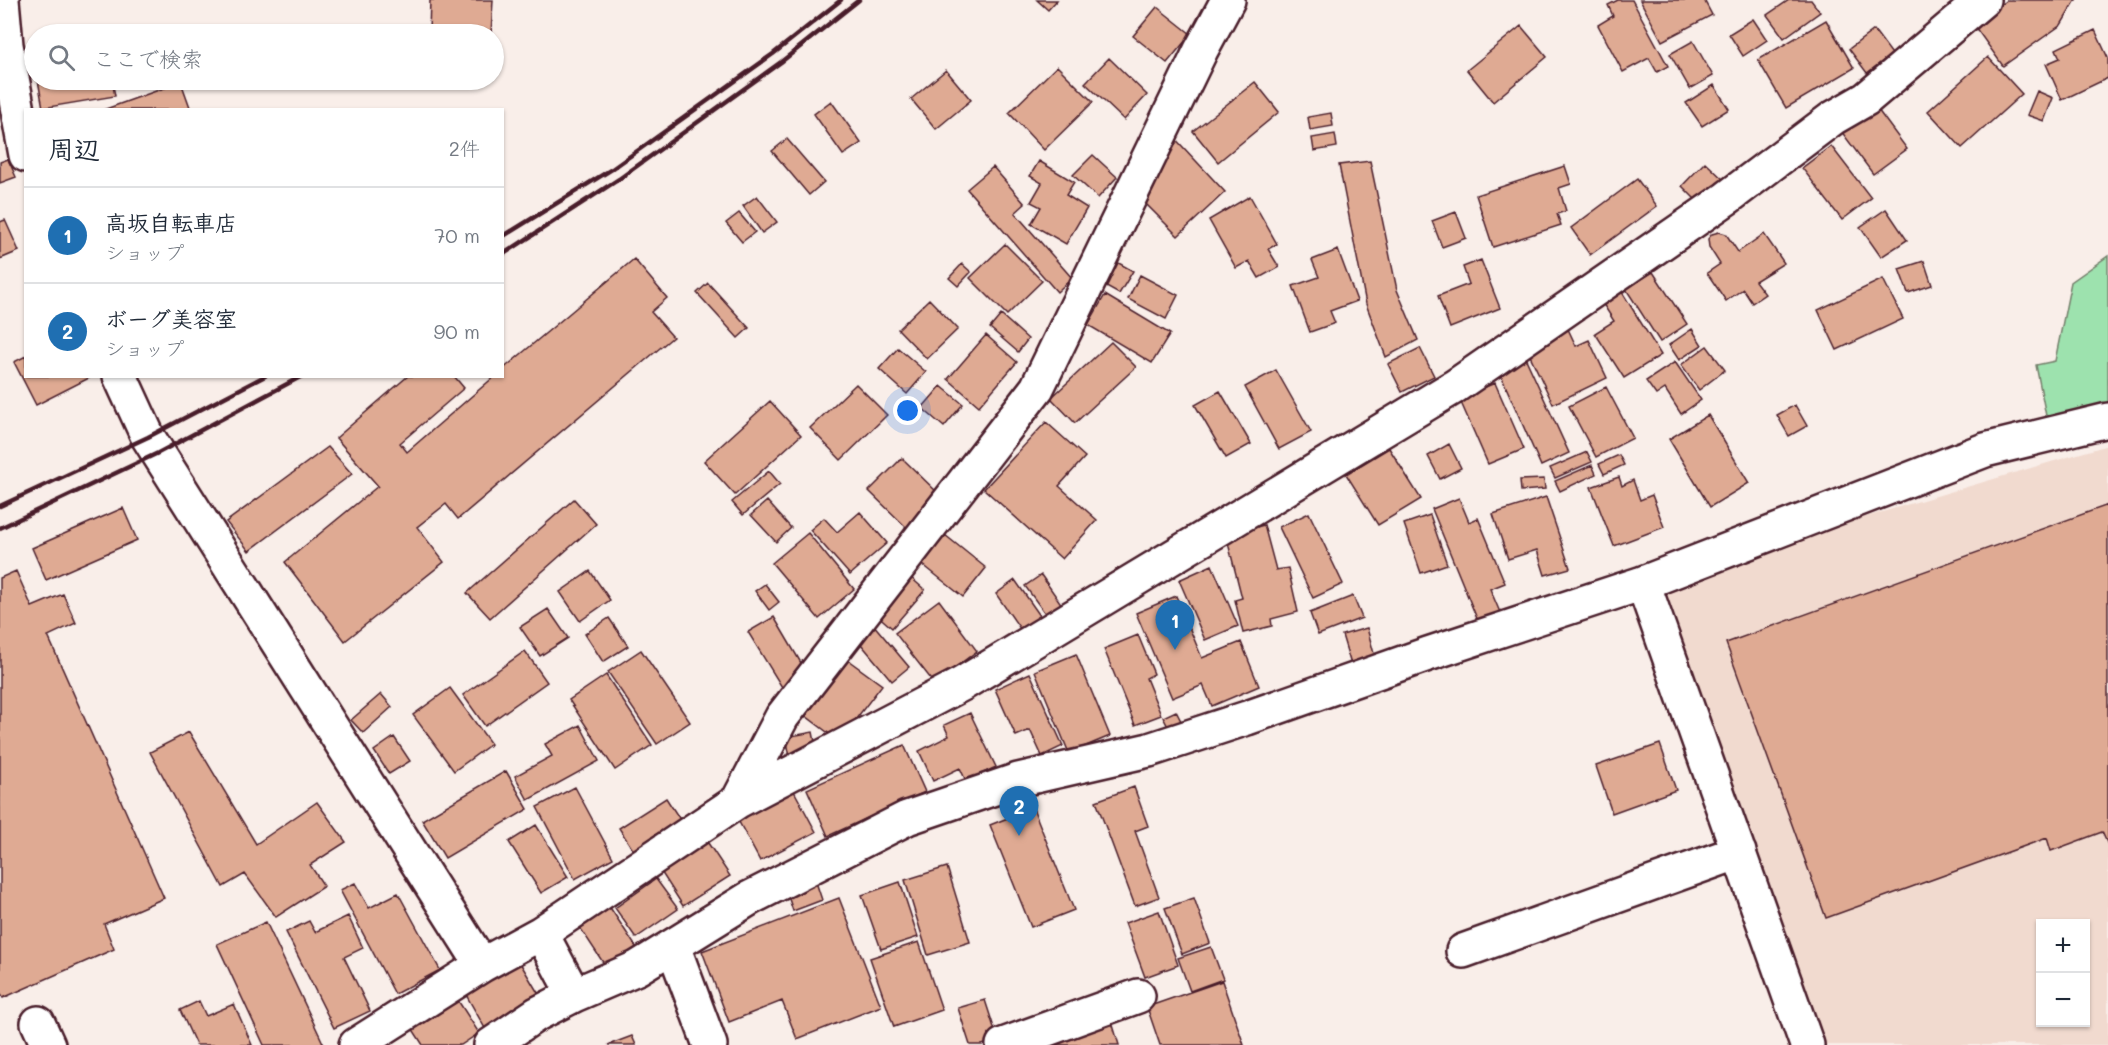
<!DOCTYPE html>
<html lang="ja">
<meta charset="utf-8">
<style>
:root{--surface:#fff;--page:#f2f2f3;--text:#1f2937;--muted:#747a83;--line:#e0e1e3;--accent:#1f6fb2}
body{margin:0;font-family:Mali,"Klee One",sans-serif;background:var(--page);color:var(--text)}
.controls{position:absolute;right:18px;bottom:18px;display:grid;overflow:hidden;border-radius:0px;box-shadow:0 2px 4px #0004}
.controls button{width:54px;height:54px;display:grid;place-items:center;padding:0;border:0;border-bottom:2px solid var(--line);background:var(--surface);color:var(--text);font:30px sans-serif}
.you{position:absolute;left:908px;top:411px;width:21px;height:21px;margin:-15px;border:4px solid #fff;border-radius:50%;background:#1a73e8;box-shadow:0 0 0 9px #1a73e833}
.badge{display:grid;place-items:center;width:39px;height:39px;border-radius:50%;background:var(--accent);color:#fff;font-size:20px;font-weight:700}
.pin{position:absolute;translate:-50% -50px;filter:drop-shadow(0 2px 3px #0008)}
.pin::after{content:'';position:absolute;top:32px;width:21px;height:18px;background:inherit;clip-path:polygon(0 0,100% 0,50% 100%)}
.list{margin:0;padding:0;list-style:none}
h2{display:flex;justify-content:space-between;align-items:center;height:78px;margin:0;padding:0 24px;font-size:26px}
h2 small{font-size:20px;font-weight:400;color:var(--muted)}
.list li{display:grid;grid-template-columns:39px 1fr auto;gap:18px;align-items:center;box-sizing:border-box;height:96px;padding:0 24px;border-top:2px solid var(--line)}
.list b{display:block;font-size:22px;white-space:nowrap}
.list p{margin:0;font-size:20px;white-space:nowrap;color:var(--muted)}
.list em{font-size:20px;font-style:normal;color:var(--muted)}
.icon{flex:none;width:33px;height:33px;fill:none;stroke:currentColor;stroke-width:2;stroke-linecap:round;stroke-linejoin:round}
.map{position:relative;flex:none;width:2108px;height:1045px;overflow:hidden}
.search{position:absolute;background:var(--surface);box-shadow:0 2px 4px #0004;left:24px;top:24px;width:480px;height:66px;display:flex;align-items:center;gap:15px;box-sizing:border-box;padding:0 21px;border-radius:33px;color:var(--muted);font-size:22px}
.panel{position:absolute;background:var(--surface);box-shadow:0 2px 4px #0004;left:24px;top:108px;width:480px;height:270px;border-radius:0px}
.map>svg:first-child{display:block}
</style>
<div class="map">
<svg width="2108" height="1045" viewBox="0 0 2108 1045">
<rect width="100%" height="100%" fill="#f9eee9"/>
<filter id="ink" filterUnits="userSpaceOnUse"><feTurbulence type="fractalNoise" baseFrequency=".0167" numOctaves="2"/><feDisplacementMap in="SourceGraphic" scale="12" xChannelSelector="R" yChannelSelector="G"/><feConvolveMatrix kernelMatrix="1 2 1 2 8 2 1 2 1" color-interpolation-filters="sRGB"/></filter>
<g filter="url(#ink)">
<path fill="#f1dacf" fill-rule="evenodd" d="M2108 445V1045H1807L1643 583ZM2040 924H2086V1022H2040Z"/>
<path fill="#9de2ae" stroke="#74806c" stroke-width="1.5" d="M2108 256V406L2047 421 2036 365 2055 361 2071 282Z"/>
<path fill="#dfaa93" stroke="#4a1f2b" stroke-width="1.5" d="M430 0H493L491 34 429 32Z
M1037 0H1057L1048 10Z
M1618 0H1632L1668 66 1657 72 1649 58 1623 72 1598 25 1613 16 1608 5Z
M1640 0H1704L1712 15 1662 41Z
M1789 0H1811L1820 12 1784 38 1767 15Z
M2007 0H2076L2061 25 2003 66 1973 24Z
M1157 7 1191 34 1167 63 1133 36Z
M1753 19 1767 40 1743 56 1729 34Z
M1826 20 1854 68 1786 108 1758 60Z
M1521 26 1547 57 1493 102 1467 70Z
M1874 30 1892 54 1867 73 1849 49Z
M2095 30 2108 58V78L2062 100 2046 64 2060 58 2056 49Z
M1693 41 1713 76 1690 89 1670 54Z
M1988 57 2022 94 1962 148 1928 111Z
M1109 58 1147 95 1124 120 1085 83Z
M1057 66 1093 102 1044 150 1009 113Z
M946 70 971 100 936 129 911 99Z
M38 80H112L115 96 43 108Z
M181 82 191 110H103Z
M1255 82 1279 112 1218 162 1193 131Z
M1714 85 1729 109 1702 126 1686 103Z
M2037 91 2053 98 2044 121 2027 115Z
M831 101 861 143 843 155 814 114Z
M1875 106 1907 149 1873 174 1841 131Z
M1331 113 1333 126 1310 130 1308 117Z
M1169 132 1225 192 1178 236 1137 195Z
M1335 134 1337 147 1314 151 1312 138Z
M787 139 824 182 809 195 772 151Z
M1831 146 1871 198 1842 220 1802 168Z
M1093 155 1117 177 1098 198 1073 175Z
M8 159 16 177 0 183V162Z
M1039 161 1074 182 1066 195 1087 208 1066 244 1031 224 1041 207 1031 202 1042 183 1030 176Z
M1370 161 1397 290 1418 340 1386 357 1366 304 1339 165Z
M1705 162 1727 183 1704 208 1682 186Z
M1565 166 1571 184 1559 188 1566 211 1557 214 1561 225 1493 247 1476 195Z
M993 167 1025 204 1015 213 1072 278 1057 292 967 189Z
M1637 179 1657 206 1590 255 1571 228Z
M757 196 777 222 762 233 743 206Z
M1250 196 1277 244 1268 249 1279 267 1259 278 1249 261 1236 268 1209 220Z
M1886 209 1907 240 1881 257 1860 227Z
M1456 212 1466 238 1442 247 1432 221Z
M739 213 755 232 742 242 726 223Z
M5 220 19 251 0 259V222Z
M1719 232 1726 234 1738 252 1764 234 1784 263 1755 281 1765 294 1752 303 1743 289 1726 301 1707 273 1720 264 1709 247 1708 239 1712 234Z
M1005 244 1042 281 1007 315 970 278Z
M1338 250 1357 301 1330 311 1335 323 1310 332 1293 286 1319 277 1312 260Z
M634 259 667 298 651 312 673 337 458 519 446 504 417 527 444 562 345 641 285 562 378 486 336 438 408 376H454L464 388 400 443 407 452 495 376H502V370Z
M1481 260 1500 308 1450 328 1438 296 1469 284 1463 267Z
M1115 261 1133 271 1119 294 1101 284Z
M1924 261 1932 285 1908 293 1899 269Z
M962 264 971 272 958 286 949 278Z
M1653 272 1687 324 1660 342 1626 289Z
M1140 275 1178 295 1166 319 1128 299Z
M1883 279 1903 319 1837 350 1818 310Z
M708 283 749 328 738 338 697 293Z
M1622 292 1661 355 1624 378 1595 333 1614 321 1603 304Z
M1105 295 1170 334 1152 363 1088 325Z
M929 299 958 329 927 359 898 329Z
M1001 315 1028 339 1018 352 990 328Z
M1568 329 1576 346 1589 340 1607 378 1553 404 1527 349Z
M1692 329 1702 345 1679 360 1669 345Z
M986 335 1017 362 979 406 948 379Z
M1111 342 1136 367 1075 423 1051 398Z
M1707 346 1725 370 1699 390 1681 365Z
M898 348 926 372 907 394 879 369Z
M1420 348 1434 376 1402 392 1388 364Z
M26 356V376H89V378L36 405 14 362Z
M1525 357 1569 453 1541 466 1498 369Z
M1675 362 1701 400 1681 414 1665 389 1656 395 1646 381Z
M1276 370 1311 432 1279 449 1245 387Z
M1495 383 1524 449 1488 464 1459 398Z
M856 384 887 415 841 460 810 428Z
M941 386 963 404 944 427 922 408Z
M1606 387 1633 438 1596 457 1569 406Z
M1220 391 1251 444 1226 458 1195 405Z
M770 401 801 435 735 495 704 461Z
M1795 405 1807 426 1789 436 1777 415Z
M1708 415 1749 483 1710 507 1669 439Z
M1046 422 1085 457 1059 486 1097 520 1062 559 984 489Z
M1449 444 1461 468 1440 479 1428 456Z
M328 447 352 474 249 551 226 522Z
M1389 448 1421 499 1378 525 1346 474Z
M1587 452 1592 462 1555 478 1550 468Z
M1619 455 1624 465 1604 474 1599 464Z
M902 458 940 495 907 528 869 491Z
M1592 465 1596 474 1560 491 1555 481Z
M769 471 780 484 743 515 732 502Z
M1619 477 1622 486 1633 480 1640 500 1652 495 1664 527 1614 546 1591 487Z
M1544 479 1545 489 1521 491 1520 480Z
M1546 497 1570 568 1545 575 1537 550 1508 559 1493 514Z
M1459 498 1469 522 1478 518 1505 583 1490 589 1502 617 1480 626 1432 509Z
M574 499 596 524 490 618 467 593Z
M767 501 791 528 776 542 751 515Z
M2108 505V845L2102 832 2051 851 2047 838 1826 918 1726 643Z
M123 508 137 540 46 580 32 548Z
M860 512 887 543 850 575 810 530 824 518 837 532Z
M1309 513 1343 584 1313 598 1279 527Z
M1430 515 1447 564 1421 573 1404 524Z
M1264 525 1276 570 1288 568 1298 612 1271 619 1272 626 1243 633 1235 600 1242 598 1226 535Z
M808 533 854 589 819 619 772 563Z
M945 535 986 568 963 597 922 564Z
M1212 565 1238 626 1205 640 1179 580Z
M16 571 32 607 63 594 76 623 48 636 164 898 104 924 114 949 3 998 0 992V578Z
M590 571 610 600 580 621 560 592Z
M1041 575 1062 605 1047 616 1025 586Z
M909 576 925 590 892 628 875 613Z
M1015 580 1043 620 1023 633 996 594Z
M765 584 779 602 769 610 755 591Z
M1176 596 1202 658 1241 642 1259 686 1212 706 1203 685 1172 698 1136 613Z
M1353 596 1362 618 1318 635 1310 613Z
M939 600 977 651 934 683 895 633Z
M548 609 568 638 540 656 520 627Z
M774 617 804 668 793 674 801 689 788 697 748 632Z
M609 618 628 646 603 662 585 634Z
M873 624 909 667 892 681 856 638Z
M1367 628 1376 661 1352 668 1342 635Z
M1138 635 1154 674 1146 678 1161 715 1135 725 1104 649Z
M641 650 690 722 657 744 608 672Z
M525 651 547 682 485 726 463 695Z
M1076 654 1110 736 1069 753 1035 671Z
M841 655 882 685 839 741 798 710Z
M1030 673 1063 746 1042 756 1030 730 1016 736 995 689Z
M606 675 652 745 615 770 569 700Z
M450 688 491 744 454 771 413 715Z
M381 694 392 707 363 733 351 720Z
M1176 711 1185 729 1173 736 1163 717Z
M970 713 996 767 966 781 960 768 933 781 919 751 949 736 944 725Z
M580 725 599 761 528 800 515 776 552 756 545 744Z
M189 732 256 844 317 802 346 842 310 865 324 886 276 917 245 874 223 887 150 752Z
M813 732 817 752 790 757 786 737Z
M394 737 410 761 389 774 374 751Z
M1660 744 1676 790 1612 813 1596 766Z
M904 745 925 792 828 836 807 789Z
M506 771 528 809 445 858 422 820Z
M575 787 613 858 575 879 537 807Z
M1134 787 1148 826 1135 831 1159 897 1135 906 1096 801Z
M794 791 816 832 760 861 738 820Z
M666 798 683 824 635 853 619 828Z
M1033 808 1074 910 1031 927 990 825Z
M536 825 568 877 541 893 509 842Z
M704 837 730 876 683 906 658 867Z
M947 867 970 942 928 955 905 880Z
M656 879 678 909 636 938 615 908Z
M816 882 822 900 793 911 787 893Z
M900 882 918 937 881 949 862 895Z
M355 883 369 908 398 893 440 970 395 994 340 890Z
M839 898 881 1006 797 1039 782 1001 729 1022 702 951Z
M1194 898 1210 943 1182 954 1165 908Z
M609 906 640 953 610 973 579 926Z
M1159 911 1178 965 1145 977 1125 923Z
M348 916 363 948 344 957 370 1011 334 1028 286 932 309 921 315 932Z
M266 922 324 1045H264L217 944Z
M919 942 942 1010 894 1027 870 958Z
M1211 947 1223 979 1190 991 1178 958Z
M519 961 541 998 486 1030 465 993Z
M1222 981 1244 1045H1160L1147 1007Z
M457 999 479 1033 461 1045H423L412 1028Z
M985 1000 998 1040 982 1045H970L958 1008Z
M199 1001 206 1016 234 1004 252 1045H196L180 1010Z
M1112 1022 1119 1045H1046Z
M632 1036 636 1045H608Z"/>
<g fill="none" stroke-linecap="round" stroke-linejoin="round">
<defs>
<path id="minor" d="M2 0 6 45 26 155
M120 376 148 437 158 453 482 965
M1643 583 1807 1045
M738 801 782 717 1037 388 1201 50 1228 0
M541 933 574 995
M673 946 710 1045
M1463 951 1739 852
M38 1023 48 1045
M356 1045 482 965 541 933 738 801 962 684 1454 387 1727 198 1833 118 1866 99 1983 0
M491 1045 537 1014 574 995 637 968 750 898 907 818 1018 780 1149 750 1247 718 1428 654 1643 583 1985 450 2108 420
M1003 1045 1138 996"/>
</defs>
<use href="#minor" stroke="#4a1f2b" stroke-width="38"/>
<use href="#minor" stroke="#fff" stroke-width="33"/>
<path stroke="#4a1f2b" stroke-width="4.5" d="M502 237 612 169 773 54 841 0
M502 255 619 179 781 62 859 0
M0 506 148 437 265 376
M0 528 158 453 302 376"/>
</g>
</g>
</svg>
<div class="controls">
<button>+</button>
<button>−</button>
</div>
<div class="you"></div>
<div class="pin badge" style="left:1175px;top:650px">1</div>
<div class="pin badge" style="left:1019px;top:836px">2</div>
<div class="search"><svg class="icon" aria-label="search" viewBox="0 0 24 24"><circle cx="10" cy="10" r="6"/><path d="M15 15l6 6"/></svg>ここで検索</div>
<section class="panel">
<h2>周辺<small>2件</small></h2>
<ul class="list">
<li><span class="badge">1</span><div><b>高坂自転車店</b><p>ショップ</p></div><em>70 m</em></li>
<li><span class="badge">2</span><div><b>ボーグ美容室</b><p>ショップ</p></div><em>90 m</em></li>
</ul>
</section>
</div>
